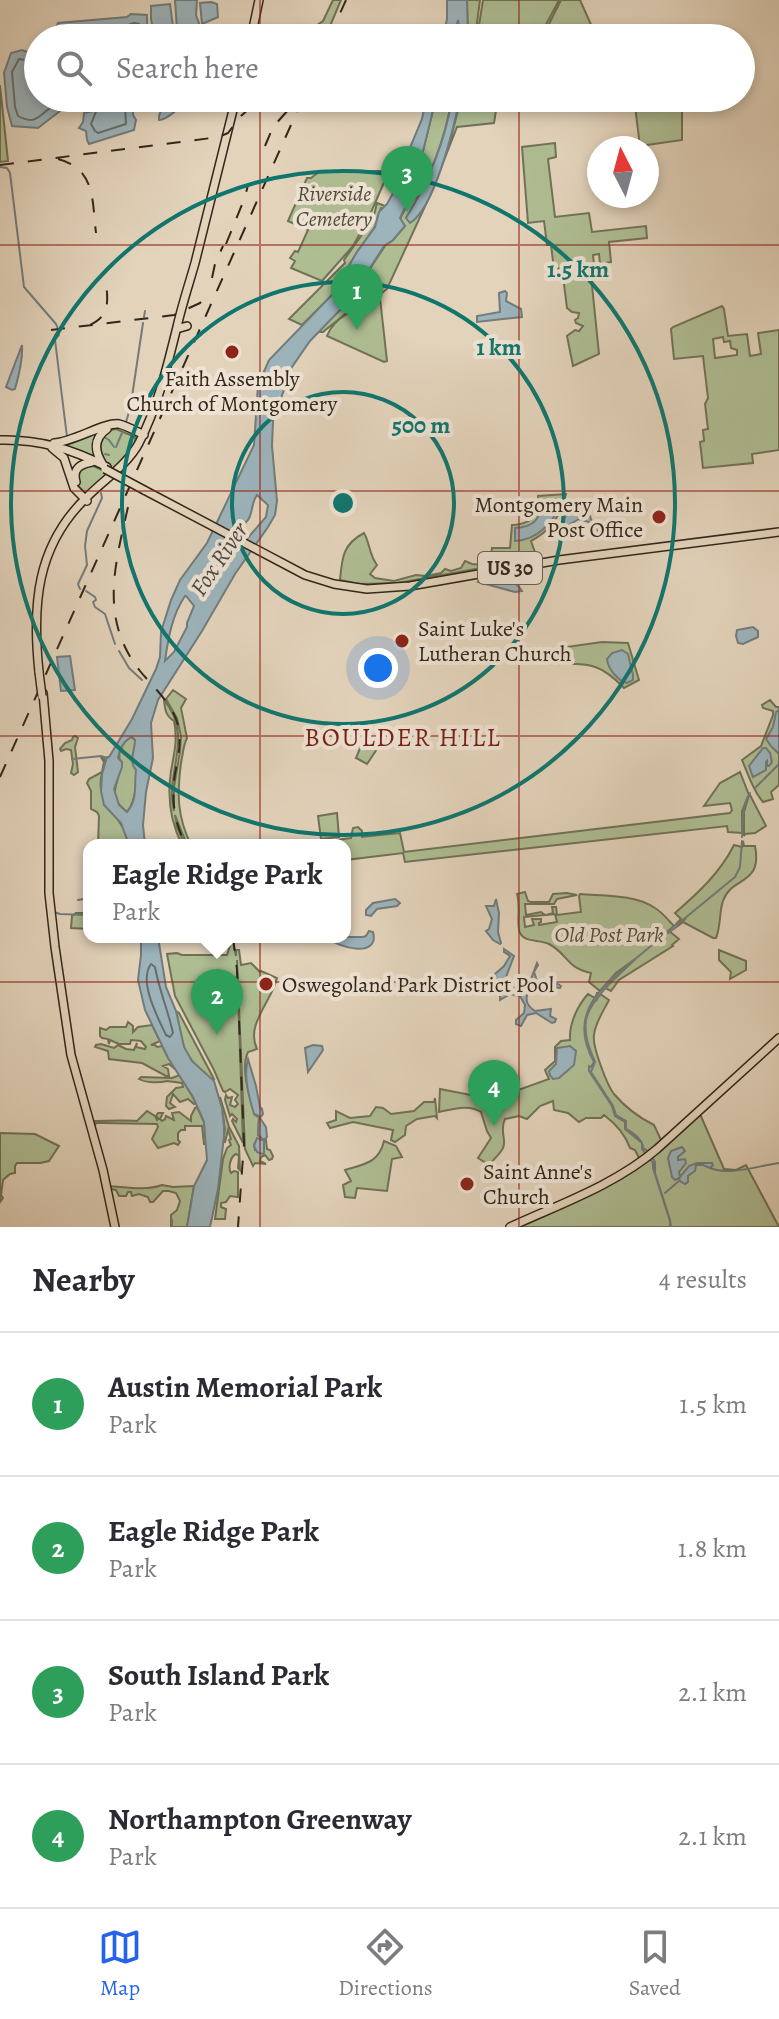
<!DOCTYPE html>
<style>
:root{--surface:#fff;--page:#f7f7f7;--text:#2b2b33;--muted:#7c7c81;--line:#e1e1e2;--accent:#2563eb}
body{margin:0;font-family:Alegreya,serif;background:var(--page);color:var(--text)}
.compass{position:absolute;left:587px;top:136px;width:72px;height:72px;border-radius:50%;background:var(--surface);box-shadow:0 4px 12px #0003;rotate:354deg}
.you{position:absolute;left:378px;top:668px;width:28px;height:28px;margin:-20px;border:6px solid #fff;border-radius:50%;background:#1a73e8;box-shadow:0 0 0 12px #1a73e833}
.badge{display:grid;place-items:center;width:52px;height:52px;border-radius:50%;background:var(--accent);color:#fff;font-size:26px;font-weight:700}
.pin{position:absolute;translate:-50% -66px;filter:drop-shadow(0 2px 4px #0008)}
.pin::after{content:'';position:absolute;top:42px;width:28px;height:24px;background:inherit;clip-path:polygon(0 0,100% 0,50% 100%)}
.popup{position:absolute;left:83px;top:839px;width:268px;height:104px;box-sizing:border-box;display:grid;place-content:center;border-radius:16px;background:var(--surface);filter:drop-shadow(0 2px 6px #0005);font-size:26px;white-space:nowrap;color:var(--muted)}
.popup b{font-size:30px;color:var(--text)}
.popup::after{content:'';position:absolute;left:50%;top:100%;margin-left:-16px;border:16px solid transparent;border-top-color:var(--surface)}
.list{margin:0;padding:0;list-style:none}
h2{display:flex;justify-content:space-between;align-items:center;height:104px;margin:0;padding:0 32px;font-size:34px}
h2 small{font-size:26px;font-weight:400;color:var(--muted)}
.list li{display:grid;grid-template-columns:52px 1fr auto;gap:24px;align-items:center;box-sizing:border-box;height:144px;padding:0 32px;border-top:2px solid var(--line)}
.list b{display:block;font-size:30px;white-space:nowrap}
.list p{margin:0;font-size:26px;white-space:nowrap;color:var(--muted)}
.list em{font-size:26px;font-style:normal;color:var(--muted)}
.icon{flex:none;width:44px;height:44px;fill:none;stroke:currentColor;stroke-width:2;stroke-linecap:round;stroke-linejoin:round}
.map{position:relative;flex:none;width:779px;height:1227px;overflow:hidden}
.search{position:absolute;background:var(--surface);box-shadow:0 4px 12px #0003;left:24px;right:24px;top:24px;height:88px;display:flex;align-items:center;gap:20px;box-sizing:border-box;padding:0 28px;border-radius:44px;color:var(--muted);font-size:30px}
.sheet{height:680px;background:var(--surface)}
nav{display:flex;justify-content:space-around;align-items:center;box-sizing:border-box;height:112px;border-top:2px solid var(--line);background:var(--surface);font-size:22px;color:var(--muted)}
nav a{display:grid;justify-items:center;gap:4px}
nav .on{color:var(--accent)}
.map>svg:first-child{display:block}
</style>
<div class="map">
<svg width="779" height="1227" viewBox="0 0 779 1227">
<rect width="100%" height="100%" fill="#e3d3bb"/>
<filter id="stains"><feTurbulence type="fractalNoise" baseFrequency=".0025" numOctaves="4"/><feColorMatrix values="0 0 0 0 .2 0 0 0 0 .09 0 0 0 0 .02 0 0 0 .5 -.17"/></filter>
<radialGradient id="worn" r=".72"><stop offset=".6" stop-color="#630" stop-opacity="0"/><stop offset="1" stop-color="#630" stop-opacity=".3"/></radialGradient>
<path fill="#afbd93" stroke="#707257" stroke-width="2" fill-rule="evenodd" d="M333 0H341L325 38H296L301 25H317L323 21Z
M467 0H480L475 38H468Z
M483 0H559L539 38H477Z
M561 0H580L597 38H542Z
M0 85 8 161 0 162Z
M436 98H452C445 140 429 181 406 218L430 194 451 138 461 98H463V102L466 98H498L494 123 457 127 432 191 387 289 381 294 345 314 323 332H318L340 310 344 301 350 299 385 246 393 240 405 226 400 219 413 192Z
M634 98H682V140L640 146Z
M555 143 556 157 548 159 555 217 589 213 592 232 646 226 647 238 609 242 611 262 600 264 599 254 593 255 594 264 588 265 590 266 599 354 573 366 567 336 575 330 579 331 583 326 576 323 575 320 578 318 579 313 572 312 567 308 562 268 554 269 551 245H547L544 221 528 223 522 147Z
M320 171H389L369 217 353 246 322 281 291 268 295 261 290 258 295 251 298 252 308 230 288 221 307 178H311Z
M377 203 385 206 381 208 375 227 357 252 332 295 302 325 289 319 345 263 344 260 361 236 371 217 374 215Z
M380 298 387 361 384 362 327 336C333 317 362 305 380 298Z
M722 306 724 309 728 336 747 334 750 356 761 354 758 333 779 330V450L752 454 753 463 703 468 700 442 704 441 703 430 708 429 705 404 708 398 703 356 674 359 671 329 673 327ZM723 337 724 342 730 341 731 348 737 350V355L715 358 713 339Z
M104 428 100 434V461L56 444Z
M116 429 135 437 136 444 124 460 87 493 84 492 78 486 76 473 89 464 104 471 97 443 107 431Z
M566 494C561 516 550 531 531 541L537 558 398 583 359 584 340 580C342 557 343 544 364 533 370 543 369 555 377 565L370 574 375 578 394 581 416 575 426 576 441 573 445 569 451 571 461 568 465 561 472 564 484 565 491 557 492 548H510L512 525C521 525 537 520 539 509 539 505 538 501 538 496Z
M602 642 628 643 639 680 624 688C602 665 591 663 559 664V648Z
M173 690 186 699 181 708 187 738C183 746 183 754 181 763 177 794 177 816 191 845H187L175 815 177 827 185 845H182C170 821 167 797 171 771 174 753 178 740 174 721 165 715 165 709 164 700 195 737 164 773 174 811V787L180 751 181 736 177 718 166 699Z
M770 700 776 707H779V785L771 792 773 799 763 802C753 791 748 774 742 760L761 746 773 715V711L763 708 762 705Z
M75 736 78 738 75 747 78 772 74 775 71 773 73 764 71 750 66 749 61 751 60 749 65 743 72 740 73 737Z
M131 737 135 740C135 761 141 795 127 812 108 797 116 790 119 772 122 756 113 749 131 737Z
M363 741 377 749 367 764 356 758Z
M101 757H103L106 762C87 804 123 810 129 845H116V842L115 845H98L99 816 97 812 91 809V791L87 783 89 779 102 772 104 762Z
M740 772 749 795H750L766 826 755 833 745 834 744 836V812L749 795 742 811V833L728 832 727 826 405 862 403 853 345 860V845H321L320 842 351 838 353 828 358 827 362 831V837L400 833 404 852 730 813 732 810 730 803 704 806 720 783Z
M337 813 339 837 321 839 318 816Z
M743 841 744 846H755C763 886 731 876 723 901 719 912 721 926 716 938H713L683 922 678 926 686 918 676 924 681 919 675 913C698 893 720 873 734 845L742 847Z
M525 892 528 901 531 902H549L553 894 567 893 577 895 557 899 554 904H525L526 915 541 912 545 915 524 917 525 927 534 925 532 919H541V922L539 923V925L557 922 555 914 546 915 553 913 552 907H556L557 915 581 912 579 896 580 894C604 896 635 894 655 908 662 912 668 920 674 926L669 931 679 939 672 945 673 946 619 980 611 991 605 988 635 959 616 973 600 991 589 982 591 973C565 967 569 955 549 944 539 939 525 943 520 933 516 925 521 906 517 894Z
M76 913H89V929L71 928 72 916Z
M230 937H232L236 956V950H239L241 965 251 963 260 972 261 971 277 978C272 1001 245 1025 257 1049L248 1052C240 1069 250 1097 255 1115L259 1117 258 1135 263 1139 256 1141 254 1145 255 1150 263 1153 264 1142 266 1140 267 1149 270 1150 273 1156 272 1159 269 1160 265 1155 261 1157 260 1161 266 1164 255 1163 253 1166 245 1149 237 960 243 1143 232 1121 233 1119 236 1122 237 1119 232 1114 230 1116 225 1100 226 1095 228 1098 232 1097 230 1105 235 1107 238 1104 235 1100 238 1095 230 1089 225 1092 223 1091 214 1070 175 996 167 954 177 953 182 955H227L230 945Z
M719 950 746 961V970L730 979 731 972 719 960Z
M597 993H598L596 1001 600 994 609 1000C604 1010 595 1023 594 1035 592 1046 607 1085 614 1094 624 1106 640 1118 654 1125L662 1142 640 1160 635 1150 630 1148C625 1134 616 1124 604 1115L601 1118H586L579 1122 568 1113 554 1110 553 1101 540 1106 527 1119 519 1116 505 1119C499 1131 507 1139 503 1148 501 1153 493 1160 489 1165L478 1158 491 1138 487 1131 481 1112C468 1104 454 1109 439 1112L440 1089 481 1097 494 1091 510 1093 549 1079 545 1070 555 1061V1047L561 1041 570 1040C569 1023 578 1005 588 994L595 998Z
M176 1011 179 1013 214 1079 211 1080C202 1071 190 1062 185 1050 181 1039 179 1023 176 1011Z
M128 1022 133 1026V1032L138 1027 152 1025 160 1041 151 1045H155L157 1047 162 1046 175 1069 169 1064 163 1066 168 1069 169 1076H166L142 1063 109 1059 108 1051 95 1047 96 1045 101 1044 114 1048 118 1045 126 1049 134 1050 137 1043 136 1047 145 1049 146 1047 141 1041 131 1040 130 1044H119L110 1040 109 1044 108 1039 102 1038 100 1036V1028L106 1030 110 1027H126Z
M180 1075 196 1103 194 1104 188 1099 180 1102 173 1094 170 1103 175 1107 169 1109 166 1106 167 1097 176 1088 183 1087 182 1083 167 1081C160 1083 146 1083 139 1079L141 1077 172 1078Z
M220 1097 229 1127 239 1146 240 1170 238 1168 239 1156 236 1154C230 1157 228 1168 231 1173L234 1171 238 1172V1197L230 1196 226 1202 221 1203V1207L226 1209 225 1219H215L223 1159 227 1148 231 1145 229 1140 231 1139 228 1130 225 1142H223L225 1129Z
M435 1098 437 1118 435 1116 417 1119 406 1126 405 1135 395 1142 391 1140 393 1130 353 1122 330 1128 327 1123 336 1120V1111L350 1118 370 1116 376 1107 383 1108 391 1114 414 1111 424 1102H434Z
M197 1107 204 1122 207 1144H204L202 1126H185V1130H181L178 1133V1140L180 1142 178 1145 174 1143 158 1148 152 1139 158 1127 157 1124 101 1123H96L94 1129 92 1121C107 1121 123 1120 137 1121L147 1111 155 1116 157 1120 159 1119 156 1116 158 1113H163L160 1119 162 1121 165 1119 166 1116 174 1120 172 1113 179 1112 191 1121V1116L195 1108Z
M700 1114 724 1169 736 1170 746 1165 779 1227H516L607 1185Z
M0 1133 35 1134 59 1146 49 1161 40 1163H17L15 1166V1173L10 1174 3 1180 1 1195 3 1198 0 1202Z
M384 1141 396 1146 402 1157 392 1159 387 1191 357 1188 355 1198 345 1197 343 1185 351 1181 345 1170C364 1164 379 1163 384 1141Z
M162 1185 173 1187 194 1186 187 1227H171V1215L177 1210 180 1201 176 1193 169 1191H163L153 1202H150L148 1197 139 1194 132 1196 131 1192H128L126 1196H119L116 1190 110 1189 109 1186C126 1187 145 1191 162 1185Z"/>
<path fill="#9cb4bc" stroke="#727c7c" stroke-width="2" fill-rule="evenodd" d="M175 0H197L196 15 200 26 180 31 177 30Z
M447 0H467L468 38H461L458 20 454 38H443L447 19Z
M211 2 217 4 218 17 202 24 200 3Z
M170 4 174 34 154 36 151 19V6Z
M131 14 147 15V28L150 38H128L134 33 125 38H58L56 28 58 23 127 17Z
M38 43V98H61L60 111 38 128 12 126 7 107 4 73 11 53 22 50 30 53 35 50V44Z
M89 98H189C182 105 168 120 159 120 158 111 165 107 168 101L165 100 162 103C152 96 140 99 133 107V115L136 120 134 130 89 144 87 140 86 131 79 128 83 122 84 113 93 111V109L84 103 86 101 94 106Z
M426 98H436L413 192 400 218 405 226 393 240 384 246 354 293 350 299 344 301 340 310 310 341 292 367 273 421 272 446 277 501 275 515 268 527 235 574 202 631 158 700 151 723 153 758 146 792 143 825 145 845H129L121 823 104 805 101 791 102 774 107 757H109L132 719 156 669 160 657 161 632 171 600 180 580 207 543 254 445 258 385 269 360 332 295 357 252 375 227 379 212 387 204 403 175 409 150 422 119ZM257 495 268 505 266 517 239 548H232L227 543V539C233 533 242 527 248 520 253 513 251 503 257 495ZM185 596H186L194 606 187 623V627L174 652 165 661C168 639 172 615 185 596ZM132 737 135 740C135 751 128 761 136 770 134 785 138 800 127 812L119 805 114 789 122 767V762L118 758C119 750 124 740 132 737Z
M460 98C454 126 435 208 410 223L406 218C429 181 445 141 452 99Z
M505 291 507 293 506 301 521 309 522 317 477 322V316L500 312 499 293Z
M22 345C23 359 19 375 15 389L12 390 6 387Z
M558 499 561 501C555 522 537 540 515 541V528C534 527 541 519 541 501Z
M567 514 590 516 593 525 597 527 598 534 596 535 589 522 579 519 558 531 557 529Z
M490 577C502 578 516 580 522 591L515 592 478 582 481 578Z
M753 627 758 631V637L743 644 738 643 736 636 737 630Z
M622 650 628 654 633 675V680L627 683C618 681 608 669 607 659L612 653Z
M70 656 75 690 61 691 57 657Z
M779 710V754L771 746 766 739 773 727 776 712Z
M763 748H766L770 753 772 762 769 766 767 765V761L766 762V770L753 777 749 766Z
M395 899 400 903 397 906 377 909 371 916 366 915V910L373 903Z
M496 899 499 913 498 932 501 943 500 944 493 940 486 931 489 929 492 919 486 906H494Z
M678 923V926C654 942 591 992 586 1020 584 1035 589 1048 595 1062L591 1072 613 1106 616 1115 626 1121V1129C633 1132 643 1140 643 1148L649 1152 655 1162V1173L670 1220 671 1227H670V1221L653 1168V1163L642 1149V1143L625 1129V1122L615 1116 612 1106 589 1071V1066L591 1067 594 1062C566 1012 603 985 640 955 653 945 665 932 678 923Z
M369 931 373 932C380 958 339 949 327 937H363L366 936Z
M141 937H158L166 987 176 1011 184 1047 192 1061 214 1081 222 1108 224 1126V1136L218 1189 210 1227H187L194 1186 207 1160 204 1122 193 1097 168 1058 145 1010 138 980 141 955Z
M504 949 514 956 506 977 509 986 518 990 528 987 537 963 538 965 534 972 537 981 545 986 558 984 561 986 560 988 537 986 530 988C524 999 526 1005 535 1011L551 1009 550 1016 556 1019 555 1022 552 1023 536 1013 527 1015 521 1026 516 1024V1020L524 1013 525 1005 520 996 510 994 500 1000V987L495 974 504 966 510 956 504 952Z
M313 1045 322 1046 323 1050 308 1072 305 1048Z
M570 1046 576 1051 574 1065 559 1078 553 1079 550 1075 549 1071 556 1064 557 1048Z
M248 1059 256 1086 260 1107 262 1109 263 1114 260 1118 266 1127 267 1137 264 1140V1153L262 1154 257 1152 254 1146 257 1138 262 1140 263 1139 258 1135 259 1116 254 1114C249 1097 243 1076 248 1059Z
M682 1147 685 1151 678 1157V1160L685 1159 686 1163 679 1172 680 1177 689 1166 697 1163H712L713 1165 710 1168 703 1165H696L695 1171 688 1176V1182L685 1184 680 1181 679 1178 675 1180 672 1177 668 1158 671 1151Z"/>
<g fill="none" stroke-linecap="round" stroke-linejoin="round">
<path stroke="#676e6c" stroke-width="2" d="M58 38 67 29 128 25 134 23 139 24C143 40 148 38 161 33L164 38
M38 58 31 61 19 59 12 72 15 107 18 116C36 126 39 115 53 106L54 98
M90 98 95 102 97 109 91 124 95 131 98 133 126 124 125 106 130 98
M151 964 155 967C159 990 168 1010 173 1033L170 1037 166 1035C158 1018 138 981 151 964Z"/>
<path stroke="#727c7c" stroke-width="2" d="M0 167 7 168 10 173 24 287 56 324 58 329
M144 317 145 311
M59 330V331
M59 335 55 340 67 437 74 434
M130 410 143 323
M126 422 129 412
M104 437 109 440 114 447
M116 447 122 433
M105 454 109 455
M80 589 78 584 87 565 85 546 87 531 102 498 101 493
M86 591 95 597 96 600 93 602 95 607 105 614 115 644
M119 651 129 668 142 680
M72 759 101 756 107 758
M755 788 779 764
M742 837C743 822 741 807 750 793
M78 900 89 898
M54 912 60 914 89 915
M679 923 735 877 740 867 742 841
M710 1168C730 1176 757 1166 779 1163
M665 1193 679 1181
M172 1220V1227"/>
<defs>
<path id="major" d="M251 38 259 0
M180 328 187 326
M0 440C39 439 72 449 107 467
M54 443C74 442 104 422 119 424 127 426 136 431 144 435
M52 448 64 458 74 488 87 501
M102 463C94 450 94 438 107 429
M76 482C72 468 81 464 92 462
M144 490 305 575 334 584 367 589 410 586 559 560 779 532
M39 672C32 605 36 545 88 496 105 479 127 465 139 443 158 406 167 367 177 327 182 305 189 284 195 263L236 98
M43 693 49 761V893L55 947 71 1055 103 1170 115 1227
M510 1227C560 1204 615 1185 657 1149L779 1038"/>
</defs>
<use href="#major" stroke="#32271b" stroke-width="10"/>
<use href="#major" stroke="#e3d3bb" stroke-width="7"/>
<path stroke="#32271b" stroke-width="2" stroke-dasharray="14 14" stroke-linecap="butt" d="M329 38 346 0
M265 146 273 127 289 109
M58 159C96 169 92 201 96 233
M0 165 219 137 228 133 241 116 261 98
M226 244 245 197 248 185
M212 278 215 264 223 246
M90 325C110 316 108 301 106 282
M51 330 174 315 200 303 207 295
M128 507C115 565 99 619 140 671 154 688 172 703 178 725 182 742 178 757 175 774 171 798 174 823 186 845
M0 777 303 98
M233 937 237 970 244 1143 238 1227"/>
<defs>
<path id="major-bridge" d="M105 469 144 490
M39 672 42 696"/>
</defs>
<use href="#major-bridge" stroke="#32271b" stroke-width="10" stroke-linecap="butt"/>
<use href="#major-bridge" stroke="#e3d3bb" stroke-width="7"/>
</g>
<path fill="none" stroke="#8f2418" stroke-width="2" stroke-opacity="0.55" d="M260 0V38M519 0V38M260 98V1227M519 98V1227M0 245H779M0 491H779M0 736H779M0 982H779"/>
<g fill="none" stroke="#0f766e" stroke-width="4">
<circle cx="343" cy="503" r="111"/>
<circle cx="343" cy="503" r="221"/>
<circle cx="343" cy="503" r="332"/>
</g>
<g fill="#8f2418" stroke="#ede2d3" stroke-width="3">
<circle cx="232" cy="352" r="8"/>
<circle cx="659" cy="517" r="8"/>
<circle cx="402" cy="641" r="8"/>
<circle cx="266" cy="984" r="8"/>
<circle cx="467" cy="1184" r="8"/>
</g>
<g text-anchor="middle" stroke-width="8" stroke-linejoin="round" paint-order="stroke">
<rect fill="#ede2d3" stroke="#6a5f52" stroke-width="2" x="478" y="552" width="64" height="32" rx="6"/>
<g font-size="20" font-weight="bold" fill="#32271b">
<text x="510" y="575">US 30</text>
</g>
<g font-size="22" font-style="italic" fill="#514c39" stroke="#ede2d3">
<text x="334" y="201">Riverside<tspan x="334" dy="25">Cemetery</tspan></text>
<text x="609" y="942">Old Post Park</text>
</g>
<g font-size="22" fill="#32271b" stroke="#ede2d3" text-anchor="start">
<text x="232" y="386" text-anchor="middle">Faith Assembly<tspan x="232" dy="25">Church of Montgomery</tspan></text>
<text x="643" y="512" text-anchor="end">Montgomery Main<tspan x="643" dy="25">Post Office</tspan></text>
<text x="418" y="636">Saint Luke's<tspan x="418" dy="25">Lutheran Church</tspan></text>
<text x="282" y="992">Oswegoland Park District Pool</text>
<text x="483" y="1179">Saint Anne's<tspan x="483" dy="25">Church</tspan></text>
</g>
<g font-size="24" font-style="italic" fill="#4c4a43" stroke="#ede2d3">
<text transform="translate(219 559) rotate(-56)" y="8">Fox River</text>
</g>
<g font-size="26" letter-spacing="2" fill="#7a1f14" stroke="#ede2d3">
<text x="403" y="746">BOULDER HILL</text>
</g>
</g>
<circle cx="343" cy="503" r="12" fill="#0f766e" stroke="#ede2d3" stroke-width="4"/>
<g font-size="24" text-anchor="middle" font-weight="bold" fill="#0f766e" stroke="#ede2d3" stroke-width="8" stroke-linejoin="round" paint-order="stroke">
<text x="578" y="277">1.5 km</text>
<text x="499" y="355">1 km</text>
<text x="421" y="433">500 m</text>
</g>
<rect width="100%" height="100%" filter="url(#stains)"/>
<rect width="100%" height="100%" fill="url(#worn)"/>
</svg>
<svg class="compass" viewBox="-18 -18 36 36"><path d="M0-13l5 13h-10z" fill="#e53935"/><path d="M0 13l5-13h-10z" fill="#7c7c81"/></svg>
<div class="you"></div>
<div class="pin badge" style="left:357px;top:330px;background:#2e9e5b">1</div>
<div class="pin badge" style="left:217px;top:1035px;background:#2e9e5b">2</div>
<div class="popup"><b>Eagle Ridge Park</b>Park</div>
<div class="pin badge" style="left:407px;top:212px;background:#2e9e5b">3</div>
<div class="pin badge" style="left:494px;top:1126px;background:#2e9e5b">4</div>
<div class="search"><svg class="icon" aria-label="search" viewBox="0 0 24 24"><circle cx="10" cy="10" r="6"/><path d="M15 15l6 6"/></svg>Search here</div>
</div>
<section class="sheet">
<h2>Nearby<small>4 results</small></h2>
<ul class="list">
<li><span class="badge" style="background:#2e9e5b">1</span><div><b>Austin Memorial Park</b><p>Park</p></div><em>1.5 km</em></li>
<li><span class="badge" style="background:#2e9e5b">2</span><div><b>Eagle Ridge Park</b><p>Park</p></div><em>1.8 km</em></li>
<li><span class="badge" style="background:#2e9e5b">3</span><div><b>South Island Park</b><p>Park</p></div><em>2.1 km</em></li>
<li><span class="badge" style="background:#2e9e5b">4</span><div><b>Northampton Greenway</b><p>Park</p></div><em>2.1 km</em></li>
</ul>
</section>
<nav>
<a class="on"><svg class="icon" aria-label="map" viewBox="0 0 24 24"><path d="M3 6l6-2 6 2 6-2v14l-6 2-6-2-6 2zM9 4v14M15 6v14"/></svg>Map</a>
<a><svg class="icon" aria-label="directions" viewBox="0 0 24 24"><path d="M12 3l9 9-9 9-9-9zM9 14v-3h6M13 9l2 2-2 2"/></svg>Directions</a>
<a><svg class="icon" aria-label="saved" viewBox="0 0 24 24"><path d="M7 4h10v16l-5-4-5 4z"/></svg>Saved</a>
</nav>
